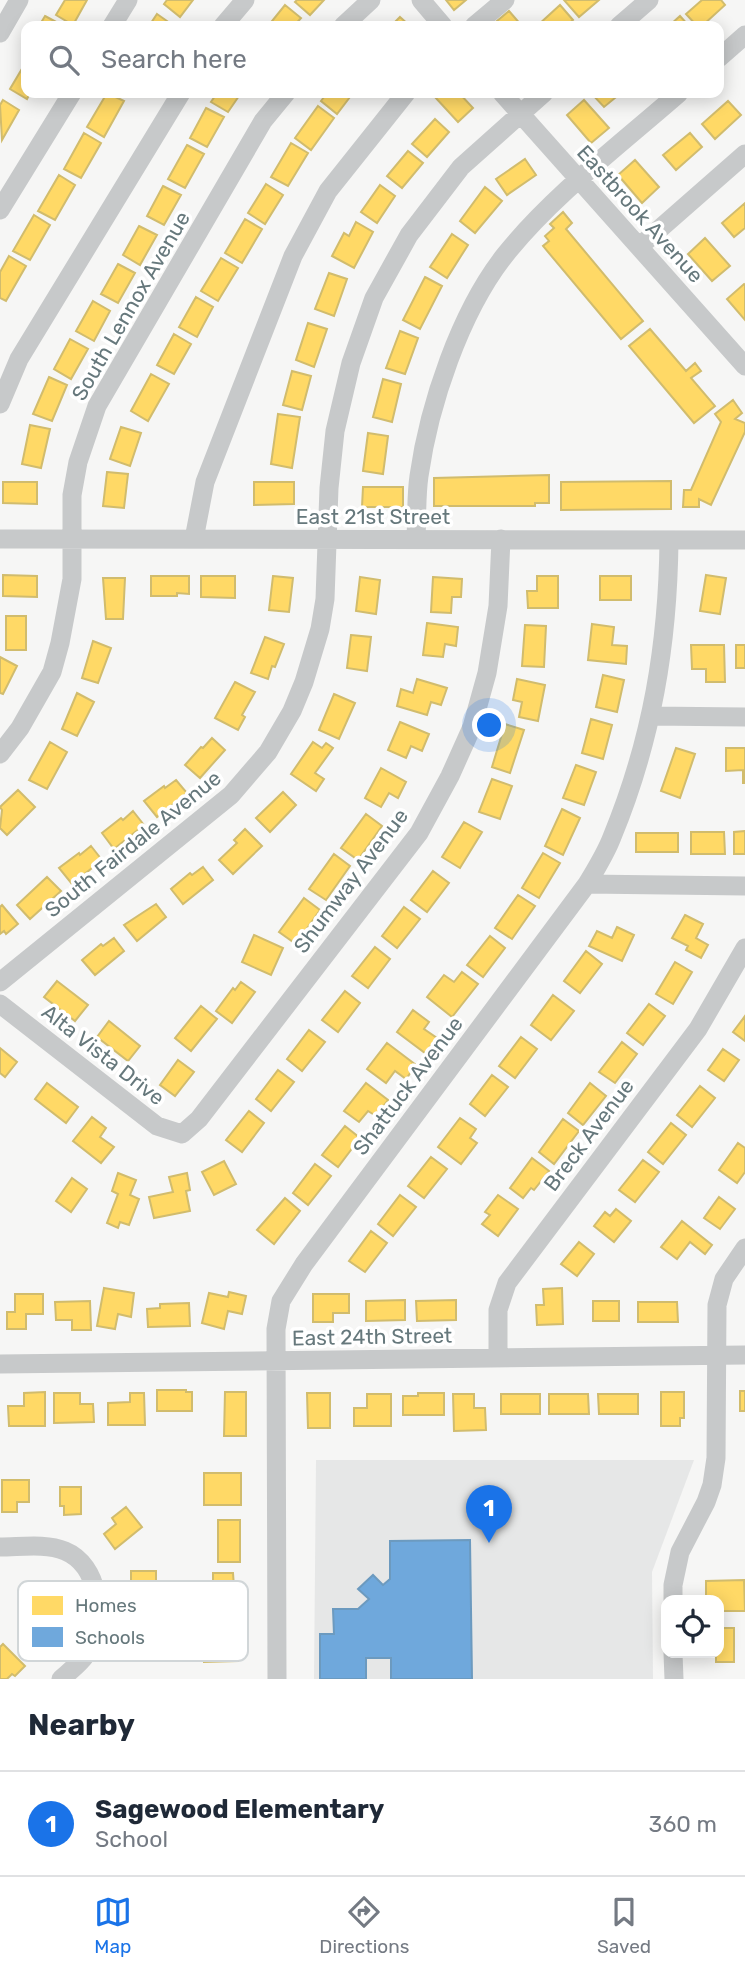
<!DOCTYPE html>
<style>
:root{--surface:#fff;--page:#f6f6f7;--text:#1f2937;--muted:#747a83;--line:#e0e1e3;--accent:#1a73e8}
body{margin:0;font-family:Rubik,sans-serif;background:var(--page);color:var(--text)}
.controls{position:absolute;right:21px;bottom:21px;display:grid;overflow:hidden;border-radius:14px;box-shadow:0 4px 18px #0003}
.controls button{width:63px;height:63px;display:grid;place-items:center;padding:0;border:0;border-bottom:2px solid var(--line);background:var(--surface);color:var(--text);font:35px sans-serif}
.you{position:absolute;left:490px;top:726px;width:24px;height:24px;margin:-18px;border:5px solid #fff;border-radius:50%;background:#1a73e8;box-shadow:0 0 0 10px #1a73e833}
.badge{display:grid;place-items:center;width:46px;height:46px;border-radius:50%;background:var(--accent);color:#fff;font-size:23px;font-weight:700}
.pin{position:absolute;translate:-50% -58px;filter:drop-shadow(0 2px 4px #0008)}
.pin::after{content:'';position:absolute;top:37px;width:24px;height:21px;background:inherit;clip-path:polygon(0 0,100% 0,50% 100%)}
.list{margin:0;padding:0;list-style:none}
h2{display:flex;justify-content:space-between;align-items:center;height:91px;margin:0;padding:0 28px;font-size:30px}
h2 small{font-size:23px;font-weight:400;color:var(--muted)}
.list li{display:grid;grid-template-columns:46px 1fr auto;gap:21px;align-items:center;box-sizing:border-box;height:105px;padding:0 28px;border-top:2px solid var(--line)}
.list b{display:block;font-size:26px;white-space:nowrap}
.list p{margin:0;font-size:23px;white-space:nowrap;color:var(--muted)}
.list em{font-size:23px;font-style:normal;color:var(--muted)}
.icon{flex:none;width:38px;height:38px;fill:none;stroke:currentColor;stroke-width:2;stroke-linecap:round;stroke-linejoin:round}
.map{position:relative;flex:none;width:745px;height:1679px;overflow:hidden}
.search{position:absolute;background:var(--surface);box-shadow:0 4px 18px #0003;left:21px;right:21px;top:21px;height:77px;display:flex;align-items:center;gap:18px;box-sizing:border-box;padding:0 24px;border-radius:14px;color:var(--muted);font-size:26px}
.sheet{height:196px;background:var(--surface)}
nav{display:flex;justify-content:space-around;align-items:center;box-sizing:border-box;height:98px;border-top:2px solid var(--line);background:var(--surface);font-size:19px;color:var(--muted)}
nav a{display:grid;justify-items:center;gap:4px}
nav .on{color:var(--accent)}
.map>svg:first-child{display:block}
</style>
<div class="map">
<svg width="745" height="1679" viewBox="0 0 745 1679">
<rect width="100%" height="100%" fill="#f6f6f5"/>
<path fill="#e6e7e7" d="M316 1460H694L652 1572 653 1679H314Z"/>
<path fill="#ffd966" stroke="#d1bc6d" stroke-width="2" d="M65 0H87L73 25 56 15Z
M167 0H193L180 17 164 4Z
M297 0H324L310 15 295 2Z
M446 0H466L454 10Z
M564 0H599L579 17Z
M702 0H721L725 5 702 26H697L686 14Z
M285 5 301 18 294 26H268Z
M560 5 573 20 566 26H537Z
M509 11 522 26H491Z
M157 14 174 26H149Z
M45 16 62 25 61 26H39Z
M680 16 689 26H669Z
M400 17 410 26H391Z
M26 62V93H30L27 99 10 89Z
M107 93 124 101 104 137 87 127Z
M217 93H241L228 112 211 102Z
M327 93H353L337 114 321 101Z
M437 93H459L473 108 458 122 434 96Z
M591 93H621L604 107Z
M3 100 19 110 2 140 0 105Z
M584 100 609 128 591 143 567 115Z
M728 101 741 115 715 139 702 124Z
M318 106 334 118 311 150 295 138Z
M206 108 224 117 207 147 190 138Z
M435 119 449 132 427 157 412 144Z
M84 133 101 143 81 178 64 169Z
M690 133 702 147 676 170 663 155Z
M291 143 308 153 288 186 271 177Z
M187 145 204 154 185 188 168 179Z
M408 151 423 163 402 188 387 176Z
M525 159 536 175 507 195 496 179Z
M635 160 659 187 642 203 618 175Z
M59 175 75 185 55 220 38 211Z
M266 184 283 195 265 224 248 213Z
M380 185 395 196 377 223 361 212Z
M163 186 181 195 164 225 147 216Z
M485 187 502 201 475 233 460 221Z
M745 203V228L734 237 722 223Z
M563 212 572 223 566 229 643 321 621 339 543 246 549 241 545 236 554 228 550 224Z
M34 215 50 225 30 260 13 251Z
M245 219 262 229 242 263 225 253Z
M356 222 373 232 354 268 332 256 344 233 349 236Z
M139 226 157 235 140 265 123 255Z
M452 234 468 245 447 278 430 267Z
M705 238 730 266 712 281 688 254Z
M9 256 26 266 6 301 0 298V272Z
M221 258 238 268 218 301 201 291Z
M118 264 135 273 118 303 101 294Z
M329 273 347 279 334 316 315 309Z
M425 277 442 286 420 329 403 320Z
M744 284 745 285V320L727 299Z
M196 297 213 307 197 337 179 327Z
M93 301 110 311 94 341 76 331Z
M308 323 327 329 314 367 296 360Z
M650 329 686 371 695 363 701 371 691 378 715 406 694 423 629 346Z
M400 331 418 338 405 374 386 368Z
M174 334 191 344 174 374 157 365Z
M70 339 88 349 71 379 54 369Z
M292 371 311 376 302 410 283 405Z
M151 374 169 384 148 421 131 411Z
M49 377 67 385 52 421 33 414Z
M383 379 401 384 392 422 373 417Z
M733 400 742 413 735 419 745 423V432L711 505 699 499V507H683L684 490H691L721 422 715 414Z
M278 414 300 417 292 468 271 464Z
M30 425 50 429 41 468 22 464Z
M121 427 141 433 130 466 110 459Z
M368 433 388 436 383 474 363 471Z
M107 472 128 474 124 508 103 506Z
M549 475V503H535V506H434V478Z
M671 481V509L561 510V482Z
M3 482H37V504L3 503Z
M254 482H294V504L254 505Z
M363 487H403V507H362Z
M3 575 37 576V597L3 596Z
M706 575 726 578 720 614 700 611Z
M151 576H189V594L177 593V596H151Z
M201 576H235V598L201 597Z
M273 576 293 578 289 612 269 610Z
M537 576H558V608H528L527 591H537Z
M600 576H631V600H600Z
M360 577 380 580 376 614 356 611Z
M433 577 462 579 461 597H452L451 613 431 612Z
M103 578H125L123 619H106Z
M6 616H26V650H6Z
M427 623 458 627 456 646 445 644 443 657 423 655Z
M592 624 614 627 612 645 627 646 626 664 588 660Z
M525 625 546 626 544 667 522 666Z
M351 635 371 637 367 671 347 668Z
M265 637 284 644 275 667 272 666 268 679 251 673Z
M93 641 111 648 98 683 82 678Z
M691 645H724L725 682H706V669H692Z
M736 645H745V668H736Z
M0 657 17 666 3 694 0 693Z
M603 675 624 680 617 712 596 707Z
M417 679 447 688 441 705 431 702 427 715 397 706 401 689 413 693Z
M517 679 545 685 538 721 519 717 522 702 513 700Z
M235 682 255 692 242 715 245 717 238 730 215 718Z
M77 693 94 702 77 736 62 729Z
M334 694 355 703 339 739 319 730Z
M591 719 612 725 603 759 582 753Z
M400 722 429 734 422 751 411 746 406 758 388 750Z
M505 724 524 730 510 773 492 767Z
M212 738 225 750 200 778 185 765 201 747 203 748Z
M50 742 67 752 47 789 29 780Z
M313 742 322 748 326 743 333 748 315 773 324 779 316 791 291 774Z
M676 748 695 754 680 798 661 791Z
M726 748H745V783H743V770L726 771Z
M576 765 596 772 584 805 563 798Z
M381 768 406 782 398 798 389 793 381 807 365 798Z
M492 779 512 786 500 819 479 812Z
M176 780 187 793 157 817 144 801 164 786 165 788Z
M18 790 35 807 7 835 0 828 2 810 0 807Z
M283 792 296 805 270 832 256 818Z
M562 809 580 818 563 855 545 846Z
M133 811 144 825 114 849 102 833 121 818 123 820Z
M366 814 382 826 358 860 341 848Z
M464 822 482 832 460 868 442 857Z
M245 829 262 846 233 874 219 860 237 843 234 840Z
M745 831V854H734V832Z
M691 832H724L725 854H691Z
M636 833H678V852H636Z
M91 846 102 860 72 884 59 868 79 853 80 855Z
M543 853 560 863 539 898 522 888Z
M334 854 350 866 326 900 309 889Z
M203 867 213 880 183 904 171 889 190 873 192 875Z
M433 871 449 883 427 912 411 900Z
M47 877 61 891 30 919 17 905Z
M518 895 535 906 512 939 495 928Z
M304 898 320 910 296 944 279 932Z
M156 904 166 917 137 941 124 925Z
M2 905 18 924 6 934 4 931 0 934V907Z
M404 907 420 919 397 948 382 936Z
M685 915 703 924 696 938 708 945 701 958 686 950 688 946 672 938Z
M617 927 634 935 622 961 589 946 597 931 612 938Z
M254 935 283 948 271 975 242 962Z
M490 936 505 948 483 977 467 965Z
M114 938 124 951 95 975 82 960 101 944 103 946Z
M375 947 390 959 368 988 352 976Z
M586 951 602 964 580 993 564 981Z
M675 962 692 972 673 1004 656 994Z
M462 972 478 984 452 1017 427 997 444 975 454 982Z
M57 981 88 1005 75 1021 44 997Z
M241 982 255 992 232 1023 216 1011 233 988 235 990Z
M345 991 360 1003 338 1032 322 1020Z
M553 995 574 1011 551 1040 531 1025Z
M649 1004 665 1016 643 1045 627 1033Z
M201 1006 217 1019 191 1051 175 1038Z
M413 1010 429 1022 424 1029 437 1038 425 1053 397 1032Z
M745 1016V1041L733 1032Z
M109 1021 140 1046 128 1061 97 1037Z
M309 1030 325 1042 302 1071 287 1059Z
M521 1037 537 1049 515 1078 499 1066Z
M622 1042 637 1054 615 1083 599 1072Z
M387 1043 416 1065 406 1079 395 1071 386 1083 367 1069Z
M0 1048 17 1062 5 1077 0 1073Z
M723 1049 739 1060 724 1081 708 1070Z
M178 1060 194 1072 175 1096 160 1085Z
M278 1070 294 1082 271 1111 256 1099Z
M492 1075 508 1087 485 1116 470 1104Z
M47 1083 78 1107 66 1123 35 1099Z
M366 1083 388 1100 376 1116 368 1111 359 1122 344 1111Z
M590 1083 606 1096 583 1125 568 1113Z
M700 1086 715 1098 692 1127 677 1115Z
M249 1111 264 1123 242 1152 226 1140Z
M92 1117 106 1128 100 1137 114 1147 101 1163 73 1141Z
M460 1118 476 1129 470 1138 477 1143 461 1164 438 1147Z
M563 1119 579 1131 554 1164 539 1152Z
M671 1123 686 1135 663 1164 648 1152Z
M345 1126 360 1138 338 1167 322 1155Z
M738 1143 745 1148V1172L737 1183 719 1170Z
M431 1157 447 1169 424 1198 408 1186Z
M532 1158 549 1171 534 1190 531 1188 523 1198 510 1188Z
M643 1160 659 1172 635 1202 619 1190Z
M224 1161 236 1184 214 1195 202 1172Z
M315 1164 331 1176 308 1205 293 1193Z
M118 1173 136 1180 130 1195 139 1199 129 1225 120 1222 118 1228 107 1223 118 1194 112 1191Z
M187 1173 190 1190 186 1191 190 1211 154 1218 149 1197 173 1192 169 1177Z
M72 1178 87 1189 71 1212 56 1201Z
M400 1195 416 1207 393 1236 378 1224Z
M498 1195 518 1209 498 1236 482 1224 490 1215 485 1212Z
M719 1197 735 1209 720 1229 704 1218Z
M285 1198 300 1211 274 1244 257 1230Z
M616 1209 631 1221 614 1242 594 1226 605 1212 610 1216Z
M682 1221 712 1245 705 1254 690 1242 677 1259 661 1247Z
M371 1231 387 1243 365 1272 349 1261Z
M579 1242 594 1254 577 1276 561 1264Z
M104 1288 134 1293 131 1317 118 1314 115 1329 97 1326Z
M562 1288 563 1324 537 1325 536 1305H544L543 1289Z
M229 1292 246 1296 242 1314 228 1311 224 1329 202 1323 209 1293 228 1297Z
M15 1294H43V1314H26V1329H7V1312H15Z
M313 1294H349V1313H333V1322H313Z
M405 1300V1320L366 1321V1301Z
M456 1300V1320L417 1321 416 1301Z
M90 1301 91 1330H72V1320H56L55 1302Z
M593 1301H619V1321H593Z
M638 1302H677L678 1322H638Z
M189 1303 190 1326 148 1327 147 1309 160 1308V1304Z
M157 1390H186V1392H192V1411H157Z
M740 1391H745V1411H740Z
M45 1392V1426H9L8 1406H24V1393Z
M225 1392H246V1436H224Z
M661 1392H684V1418H680V1426H661Z
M54 1393H80V1404H93L94 1422 54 1423Z
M130 1393H144L145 1425H108V1403L130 1402Z
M307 1393H330V1428H308Z
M418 1393H444V1415H403V1396H418Z
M367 1394H391V1426H354V1408H367Z
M453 1394H474V1408H485L486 1430 454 1431Z
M501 1394H540V1414H501Z
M549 1394H588L589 1414H549Z
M598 1394H638V1414H599Z
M204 1473H241V1505H204Z
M2 1480H29V1502H17V1512H2Z
M60 1487H81V1514L64 1515V1506H60Z
M126 1507 142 1527 115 1549 104 1534 116 1524 112 1518Z
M218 1520H240V1562H218Z
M131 1571H156V1594H131Z
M213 1573H233L234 1587 244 1586V1611H226V1602H199V1583H210L213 1580Z
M744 1580 745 1611H719V1600H711V1596H706V1581Z
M719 1628H734V1662H716V1653H719Z
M243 1631V1646H238V1661L204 1662V1632Z
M3 1644 25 1666 15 1676 12 1674 7 1679H0V1647Z"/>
<path fill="#6fa8dc" stroke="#6c9abf" stroke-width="2" d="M470 1540 472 1679H391V1658H366V1679H320V1634H334L333 1609H358L369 1599 358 1589 373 1575 383 1585 390 1579V1541Z"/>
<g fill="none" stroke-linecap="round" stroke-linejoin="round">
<path stroke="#c7c9ca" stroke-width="19" d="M421 0 443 26
M112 26 128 0
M223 26 245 0
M343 26 371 0
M474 26 505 0
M619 26 649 0
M0 33 19 0
M719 58 745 35
M502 93 745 366
M0 210 72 93
M639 247 745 154
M0 404 19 359 181 93
M0 539 745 540
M194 539 205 482 293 256 328 191 406 93
M416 539C417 518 416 497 419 476 429 405 460 312 505 255 552 196 622 143 679 93
M651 716 745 717
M0 754 20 728 52 672 60 643 72 579V495L78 462 97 406 263 121 286 93
M587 884 745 886
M0 982 231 795 268 752 292 711 304 682 320 629 325 599 329 488 335 431 351 363 374 298 409 235 461 167 544 93
M0 1004 157 1126 182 1134 199 1119 419 833 450 776 472 727 487 673 498 606 501 539
M498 1358V1310L507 1283 698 1029 745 948
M0 1364 745 1355
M0 1547C21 1547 46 1543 65 1551 99 1565 105 1617 90 1647 85 1660 71 1670 61 1679
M673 1600V1585L680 1552 706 1502 712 1485 716 1458 717 1305 724 1279 745 1248
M673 1653 674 1679
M277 1679 276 1329 281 1301 304 1264 587 884C596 869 606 853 612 837 652 740 668 644 669 540"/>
</g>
<g text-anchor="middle" stroke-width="7" stroke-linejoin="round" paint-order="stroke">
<g font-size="21" fill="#66787c" stroke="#fff">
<text transform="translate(640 214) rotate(48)" y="7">Eastbrook Avenue</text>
<text transform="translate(131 306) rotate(-60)" y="7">South Lennox Avenue</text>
<text x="373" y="524">East 21st Street</text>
<text transform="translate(133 844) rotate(-39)" y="7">South Fairdale Avenue</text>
<text transform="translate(351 881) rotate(-53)" y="7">Shumway Avenue</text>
<text transform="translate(103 1055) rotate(38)" y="7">Alta Vista Drive</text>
<text transform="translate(408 1086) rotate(-53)" y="7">Shattuck Avenue</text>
<text transform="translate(589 1135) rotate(-53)" y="7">Breck Avenue</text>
<text transform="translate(372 1337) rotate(-1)" y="7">East 24th Street</text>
</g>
</g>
<rect x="18" y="1581" width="230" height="80" rx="10" fill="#fff" stroke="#d1d6d8" stroke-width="2"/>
<rect x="32" y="1596" width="31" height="19" fill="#ffd966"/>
<rect x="32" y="1627" width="31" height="20" fill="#6fa8dc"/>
<g font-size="19" fill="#66787c">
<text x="75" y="1612">Homes</text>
<text x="75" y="1644">Schools</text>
</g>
</svg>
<div class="controls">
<button><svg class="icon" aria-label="locate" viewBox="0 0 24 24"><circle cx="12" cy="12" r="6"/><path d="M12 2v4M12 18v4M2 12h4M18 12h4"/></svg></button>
</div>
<div class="you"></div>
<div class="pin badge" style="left:489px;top:1543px">1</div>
<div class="search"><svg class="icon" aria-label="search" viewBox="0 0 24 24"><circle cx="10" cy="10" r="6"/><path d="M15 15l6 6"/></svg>Search here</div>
</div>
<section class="sheet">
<h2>Nearby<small></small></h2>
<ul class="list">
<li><span class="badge">1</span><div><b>Sagewood Elementary</b><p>School</p></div><em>360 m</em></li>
</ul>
</section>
<nav>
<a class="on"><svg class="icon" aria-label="map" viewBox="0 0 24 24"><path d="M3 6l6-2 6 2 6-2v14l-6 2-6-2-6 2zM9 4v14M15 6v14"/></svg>Map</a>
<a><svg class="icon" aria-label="directions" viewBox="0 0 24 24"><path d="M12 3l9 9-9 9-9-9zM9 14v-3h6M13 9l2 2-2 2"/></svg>Directions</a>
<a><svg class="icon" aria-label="saved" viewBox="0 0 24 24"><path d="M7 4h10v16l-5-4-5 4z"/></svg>Saved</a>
</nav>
